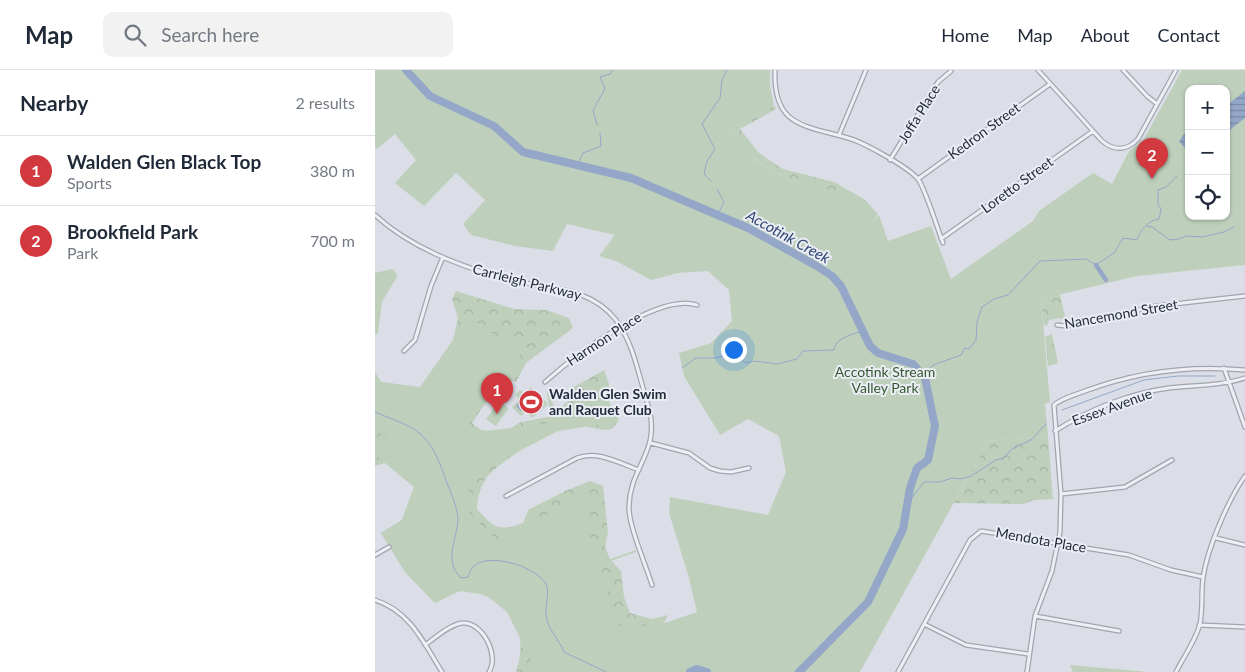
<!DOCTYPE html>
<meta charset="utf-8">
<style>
:root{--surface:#fff;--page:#f2f2f3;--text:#1f2937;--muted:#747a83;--line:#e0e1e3;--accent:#d2393e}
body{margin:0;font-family:Lato,sans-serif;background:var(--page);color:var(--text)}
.controls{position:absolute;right:15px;top:15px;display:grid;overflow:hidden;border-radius:10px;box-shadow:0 1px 4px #0004}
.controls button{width:45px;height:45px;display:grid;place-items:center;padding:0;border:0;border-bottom:1px solid var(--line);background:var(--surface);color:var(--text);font:25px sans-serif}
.you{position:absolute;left:358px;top:279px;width:18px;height:18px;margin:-12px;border:4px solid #fff;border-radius:50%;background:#1a73e8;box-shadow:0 0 0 8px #1a73e833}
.badge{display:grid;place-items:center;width:32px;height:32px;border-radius:50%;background:var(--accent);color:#fff;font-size:16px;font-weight:700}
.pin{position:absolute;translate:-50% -41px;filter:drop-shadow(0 1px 2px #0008)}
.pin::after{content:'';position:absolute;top:26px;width:18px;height:15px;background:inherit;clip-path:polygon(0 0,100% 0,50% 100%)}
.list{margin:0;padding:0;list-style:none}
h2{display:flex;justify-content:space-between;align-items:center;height:65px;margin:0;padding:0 20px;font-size:21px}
h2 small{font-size:16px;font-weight:400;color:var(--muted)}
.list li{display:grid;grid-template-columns:32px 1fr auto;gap:15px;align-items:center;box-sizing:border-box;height:70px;padding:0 20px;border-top:1px solid var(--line)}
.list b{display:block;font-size:19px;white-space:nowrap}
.list p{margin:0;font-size:16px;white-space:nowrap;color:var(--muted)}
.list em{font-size:16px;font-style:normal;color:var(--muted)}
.icon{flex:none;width:28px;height:28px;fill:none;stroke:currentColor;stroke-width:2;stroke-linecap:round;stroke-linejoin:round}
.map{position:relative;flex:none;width:870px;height:602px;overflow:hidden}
header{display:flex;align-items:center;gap:30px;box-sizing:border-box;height:70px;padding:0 25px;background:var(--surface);border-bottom:1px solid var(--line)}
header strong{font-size:24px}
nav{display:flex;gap:28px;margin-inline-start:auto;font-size:18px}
.search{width:350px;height:45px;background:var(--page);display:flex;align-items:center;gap:12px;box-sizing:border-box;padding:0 18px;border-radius:10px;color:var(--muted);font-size:19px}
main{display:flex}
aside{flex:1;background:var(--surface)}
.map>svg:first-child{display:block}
</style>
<header>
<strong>Map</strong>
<div class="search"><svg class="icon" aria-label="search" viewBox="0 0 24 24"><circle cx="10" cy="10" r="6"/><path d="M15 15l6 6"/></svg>Search here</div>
<nav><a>Home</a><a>Map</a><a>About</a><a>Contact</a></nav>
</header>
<main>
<aside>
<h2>Nearby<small>2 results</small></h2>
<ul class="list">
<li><span class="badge">1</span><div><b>Walden Glen Black Top</b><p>Sports</p></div><em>380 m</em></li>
<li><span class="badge">2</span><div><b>Brookfield Park</b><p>Park</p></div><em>700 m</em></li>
</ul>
</aside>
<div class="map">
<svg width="870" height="602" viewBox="0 0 870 602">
<defs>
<pattern id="forest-crowns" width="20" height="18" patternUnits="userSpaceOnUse" patternTransform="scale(1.25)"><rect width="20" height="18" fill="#bed0bc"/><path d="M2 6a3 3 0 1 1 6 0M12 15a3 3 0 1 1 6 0" fill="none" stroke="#a3b3a2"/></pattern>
<pattern id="water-rules" width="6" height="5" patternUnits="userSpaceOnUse" patternTransform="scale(1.25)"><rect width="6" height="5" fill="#94a7c8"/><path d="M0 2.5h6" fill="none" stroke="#7988a4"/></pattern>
</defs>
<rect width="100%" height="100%" fill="#dbdee6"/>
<path fill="url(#forest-crowns)" d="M399 35 401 39 365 59 384 83 408 99 459 112 489 129 503 144 499 151 483 136 467 125 406 106 378 88 356 59Z
M81 221 139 239 171 240 194 248 198 258 151 293 141 312 127 308 97 353 106 360 129 362 146 352 173 347 195 330V319L229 300 234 314V332L244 350 237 359C223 362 212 354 198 355 180 357 119 394 110 410 105 419 102 429 102 439 119 458 124 462 148 453L153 440 190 421 215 411 228 416 233 463 230 477 235 489 246 501 249 527 255 543 277 549 293 545 266 602H141C145 589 147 576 144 563 139 541 107 517 85 521 76 523 67 529 60 533L30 502 6 463 27 450 39 417 10 393 0 396V302L6 312 45 317 78 270 83 248 77 229Z
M685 224 691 251 684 248 674 250 673 254 669 256 666 229Z
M677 264 683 293 673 296 670 267Z
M673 366 678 429 659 430 649 434 579 433 613 371Z"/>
<path fill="#bed0bc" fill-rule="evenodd" d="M0 0H395V16L399 36 356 59 379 89 406 106 467 125 483 136 499 151 504 145 513 171 556 156 576 209 658 151 664 141 718 103 737 114 754 81 769 69 807 0H870V195L762 206 666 229 675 332 670 334 673 366 613 371 485 602H158L159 596 132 542 111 525 85 521 60 533 30 502 6 463 27 450 39 417 2 386 14 370 0 359V303L6 312 45 318 94 247 139 277 148 274 136 313 123 309 87 364 176 353 172 322H174L184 351 225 314 240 352 183 361 94 407 92 440 121 470 217 422 213 462 224 493 261 480V482L224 495 244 556 284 555 322 542 314 508 294 443 295 427 393 445 411 402 404 366 373 349 345 365 309 306 304 283 336 273 357 251 354 220 333 201 303 203 276 210 241 191 224 186 240 165 192 154 178 181 140 176 96 165 88 154 110 130 81 103 49 136 20 113 41 90 20 64 2 79 0 77ZM814 19H851V146H814Z
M17 199 23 205 7 232 3 263 0 265V203Z
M156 317 173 334 157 348 151 342 146 346 137 337 144 330 140 325 145 320 149 323Z
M124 332 134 338 121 356 111 349Z
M695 595 773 602H698Z"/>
<path fill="url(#water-rules)" d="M870 21V48L851 63 852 35Z
M814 58V83L804 71Z
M151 326 159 333 163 329 167 334 157 343 150 337 146 341 141 336Z"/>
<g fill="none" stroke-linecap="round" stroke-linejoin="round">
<path stroke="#94a7c8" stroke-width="1" d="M222 55 218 40 230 19 225 7 235 4 237 0
M202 95 208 83 226 76 225 63
M336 111 329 104 332 91 340 79 327 54 345 28 347 10 352 0
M342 146 349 132 342 119
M772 156 777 157 795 170 804 169 811 166 827 167 849 162 859 157
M307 298 321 288H339L354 285 372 293 379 291 402 294 422 289 428 281 459 280C460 268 478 264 488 261
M548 304 558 295 586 285 590 278 594 279 601 270 602 252 607 237 619 229 633 225 665 191 711 189 721 195 739 183 748 168 762 170C765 160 774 150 784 149L786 139 783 134V120L791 117 802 106
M687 340 769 310 803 306H840
M0 342C11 347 24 351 35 357 57 368 64 391 72 413 76 424 83 438 83 450 82 469 68 491 86 508L93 507C94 504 96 499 98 497 113 481 162 497 171 514 175 522 170 535 171 544 172 559 184 569 189 582L231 602
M532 434 549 412H565L577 408 586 409 596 406 621 390 629 388 637 379 656 370 671 354"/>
<path stroke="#94a7c8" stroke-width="4.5" d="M721 195 731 210"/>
<path stroke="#94a7c8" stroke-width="8" d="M31 0 55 26 119 56 148 82 256 108 373 158 440 195 457 206 466 216 495 276 503 283 538 294 550 308 560 356 553 390 542 398 535 418 528 459 493 532 424 602
M315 602 322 599 332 602"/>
<defs>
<path id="street" d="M400 0C398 57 429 55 473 68 488 72 533 97 543 109 550 118 563 160 568 173
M663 0 727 71C739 81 752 81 763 69L801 0
M748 0 772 26 782 34
M464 65 491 0
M515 90 563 12 576 1
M543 109 675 14
M0 145C35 177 82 195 127 208 167 219 213 214 241 250 259 274 264 307 273 335 287 382 255 395 254 436 253 455 271 495 277 515
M566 169 718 61
M682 255 691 256 781 236 870 226
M29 281 40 270 56 216 68 187
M849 298 870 357
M170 312C199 286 283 222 322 235
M680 361C713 340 755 323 794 318 820 315 845 316 870 308
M276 373 314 383 335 398 345 401 356 402 374 398
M686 424 750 417 797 390
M131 426 202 388C223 380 244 393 264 400
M841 468 870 475
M0 485 14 477
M0 530C35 541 49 573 67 602
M660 546 744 561
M549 554 591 575 653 584
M824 555 870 557
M50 575C60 568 74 555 87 553 107 551 125 585 114 602
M523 602 595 470 606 461 754 485 796 500 828 507
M652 602 660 546 677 501 685 462 686 424 679 335C687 328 700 325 710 321 763 301 815 295 870 300
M801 602C809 586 820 572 825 554 828 539 826 523 828 508 832 479 853 430 870 406"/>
</defs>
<use href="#street" stroke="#a1a5b0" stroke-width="5.5"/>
<use href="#street" stroke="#eeeff4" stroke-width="3"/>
</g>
<defs>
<symbol id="stadium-disc" viewBox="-11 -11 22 22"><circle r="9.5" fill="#d2393e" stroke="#eaedf4"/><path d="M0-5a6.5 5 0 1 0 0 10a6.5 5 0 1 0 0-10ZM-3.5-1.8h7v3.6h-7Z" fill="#fff"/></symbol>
</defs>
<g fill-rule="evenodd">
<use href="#stadium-disc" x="142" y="318" width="28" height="28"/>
</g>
<g text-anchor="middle" stroke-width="4" stroke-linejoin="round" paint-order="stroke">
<g font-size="14" fill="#252b3c" stroke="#eaedf4">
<text transform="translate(544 44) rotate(-58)" y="5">Joffa Place</text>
<text transform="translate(609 61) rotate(-36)" y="5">Kedron Street</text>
<text transform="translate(642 115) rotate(-36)" y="5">Loretto Street</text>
<text transform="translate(152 212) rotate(14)" y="5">Carrleigh Parkway</text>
<text transform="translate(746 244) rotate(-10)" y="5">Nancemond Street</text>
<text transform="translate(229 269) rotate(-33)" y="5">Harmon Place</text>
<text transform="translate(737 337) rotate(-20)" y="5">Essex Avenue</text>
<text transform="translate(666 470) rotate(10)" y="5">Mendota Place</text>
</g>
<g font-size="14" fill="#345931" stroke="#eaedf4">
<text x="510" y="307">Accotink Stream<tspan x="510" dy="16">Valley Park</tspan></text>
</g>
<g font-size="14" font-weight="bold" fill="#252b3c" stroke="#eaedf4" text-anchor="start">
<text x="174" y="329">Walden Glen Swim<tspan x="174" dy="16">and Raquet Club</tspan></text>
</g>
<g font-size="15" font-style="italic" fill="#2e4471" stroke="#eaedf4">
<text transform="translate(413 167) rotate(29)" y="5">Accotink Creek</text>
</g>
</g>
</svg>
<div class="controls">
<button>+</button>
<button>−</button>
<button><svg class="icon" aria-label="locate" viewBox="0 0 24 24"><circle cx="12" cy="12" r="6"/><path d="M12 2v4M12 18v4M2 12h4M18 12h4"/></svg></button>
</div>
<div class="you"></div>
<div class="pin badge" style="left:122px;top:344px">1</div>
<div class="pin badge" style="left:777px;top:109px">2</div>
</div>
</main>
